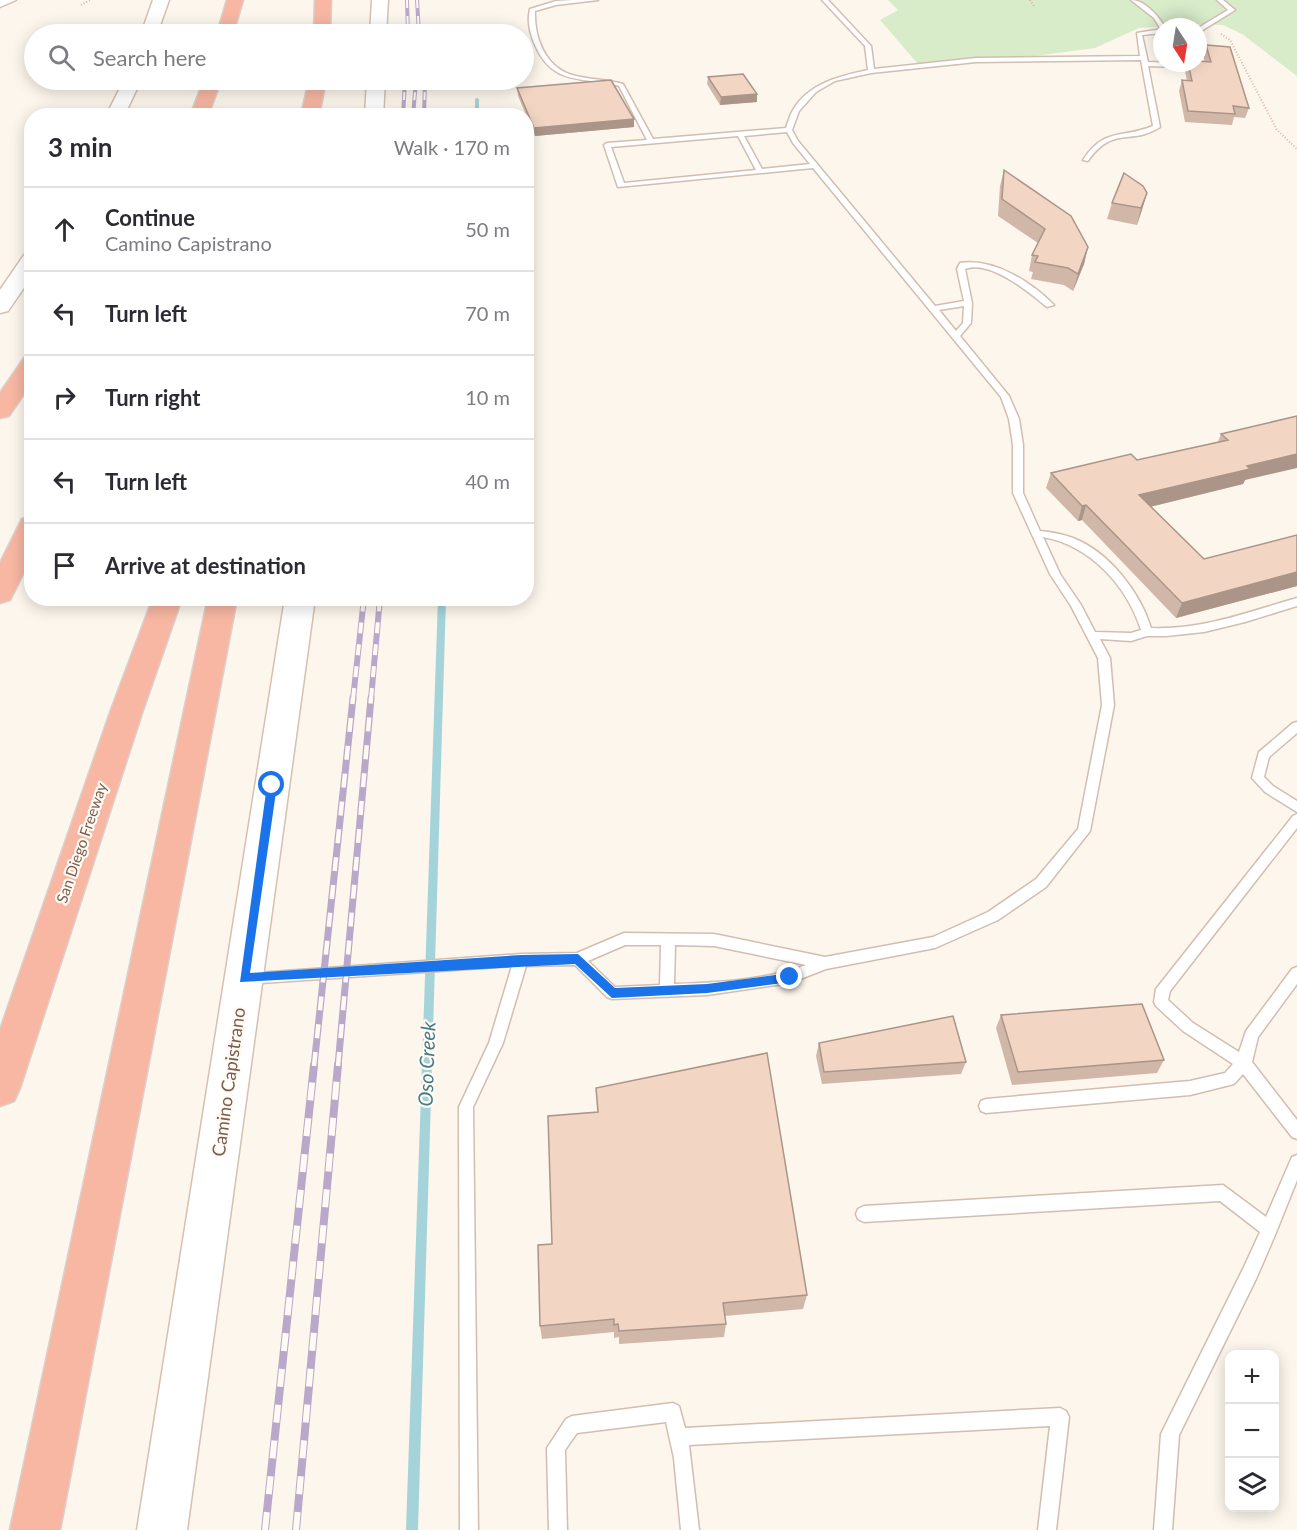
<!DOCTYPE html>
<meta charset="utf-8">
<style>
:root{--surface:#fff;--page:#f7f7f7;--text:#2b2b33;--muted:#7c7c81;--line:#e1e1e2}
body{margin:0;font-family:Lato,sans-serif;background:var(--page);color:var(--text)}
.controls{position:absolute;right:18px;bottom:18px;display:grid;overflow:hidden;border-radius:12px;box-shadow:0 3px 15px #0003}
.controls button{width:54px;height:54px;display:grid;place-items:center;padding:0;border:0;border-bottom:2px solid var(--line);background:var(--surface);color:var(--text);font:30px sans-serif}
.compass{position:absolute;left:1153px;top:18px;width:54px;height:54px;border-radius:50%;background:var(--surface);box-shadow:0 3px 15px #0003;rotate:168deg}
.stop{position:absolute;width:18px;height:18px;margin:-14px;border:4px solid #1a73e8;border-radius:50%;background:#fff}
.stop.end{background:#1a73e8;border-color:#fff;box-shadow:0 2px 6px #0008}
.list{margin:0;padding:0;list-style:none}
h2{display:flex;justify-content:space-between;align-items:center;height:78px;margin:0;padding:0 24px;font-size:26px}
h2 small{font-size:20px;font-weight:400;color:var(--muted)}
.list li{display:grid;grid-template-columns:39px 1fr auto;gap:18px;align-items:center;box-sizing:border-box;height:84px;padding:0 24px;border-top:2px solid var(--line)}
.list b{display:block;font-size:22px;white-space:nowrap}
.list p{margin:0;font-size:20px;white-space:nowrap;color:var(--muted)}
.list em{font-size:20px;font-style:normal;color:var(--muted)}
.icon{flex:none;width:33px;height:33px;fill:none;stroke:currentColor;stroke-width:2;stroke-linecap:round;stroke-linejoin:round}
.map{position:relative;flex:none;width:1297px;height:1530px;overflow:hidden}
.search{position:absolute;background:var(--surface);box-shadow:0 3px 15px #0003;left:24px;top:24px;width:510px;height:66px;display:flex;align-items:center;gap:15px;box-sizing:border-box;padding:0 21px;border-radius:33px;color:var(--muted);font-size:22px}
.panel{position:absolute;background:var(--surface);box-shadow:0 3px 15px #0003;left:24px;top:108px;width:510px;height:498px;border-radius:24px}
.map>svg:first-child{display:block}
</style>
<div class="map">
<svg width="1297" height="1530" viewBox="0 0 1297 1530">
<rect width="100%" height="100%" fill="#fdf6ec"/>
<path fill="#d8ecc9" d="M888 0H1297V76L1242 34 1223 25 1203 24 1139 28 1095 48 1027 57 918 64 880 20 898 10Z"/>
<g fill="none" stroke-linecap="round" stroke-linejoin="round">
<path fill="#a5d3da" fill-rule="evenodd" d="M477 98 479 99V116H475V99Z
M438 598H446L418 1530H406Z"/>
<defs>
<path id="lane" d="M573 0H598L556 5 535 11C534 37 545 67 572 75 589 80 607 79 623 84L653 139 786 128C788 122 790 115 793 110 809 83 840 76 868 70L865 46 822 0H828L871 46 874 69 976 58 1140 56 1137 33 1162 29V33L1142 35 1148 62 1182 63V65L1179 67 1148 66 1160 127C1131 146 1113 125 1088 161L1083 160C1105 127 1121 139 1153 126L1141 60 976 62 871 73 835 81 816 92 799 111 792 130 798 141 935 306 964 301 957 269 960 263C994 258 1031 282 1054 305L1047 307C1029 292 989 259 965 269L972 303 971 323 960 336 1009 396 1019 419 1023 445V493L1040 531C1051 532 1062 534 1073 538 1109 552 1140 592 1151 628 1203 630 1248 612 1297 598V606L1245 622 1204 632 1166 636H1147L1131 641 1100 639 1110 658 1114 705 1090 831 1046 887 998 920 935 948 826 969 790 983 707 995 612 999 607 997 575 965 526 966 503 1043 473 1107 478 1530H460L459 1107 489 1043 512 966 248 984 243 982 241 978 243 974 521 954 577 953 624 933 714 934 825 957 933 937 988 912 1036 879 1078 829 1102 705 1098 658 1071 606 1050 574 1013 493V445L1009 419 1001 397 813 168 618 187 604 145 607 143 647 140 619 86C584 76 553 87 535 45 530 34 527 21 530 9L556 1ZM787 132 793 143 810 164 762 169 744 136ZM738 136 756 170 624 183 611 147ZM964 306 963 323 956 331 939 310ZM1043 537C1090 545 1127 586 1141 630L1131 633 1095 632 1081 605 1060 574ZM625 945H661L660 985 615 987 588 961ZM675 945 714 946 806 965C768 980 714 983 674 984Z
M1131 0C1145 0 1158 16 1165 27L1160 28 1154 18Z
M1217 0H1223L1235 10 1198 33V28L1228 10Z
M1198 35 1201 37 1203 51 1198 50Z
M1297 722V733L1269 757 1264 777 1273 786 1297 801V812L1265 792 1252 778 1259 752 1293 723Z
M1297 814V828L1170 991 1168 1000 1193 1023 1239 1052 1246 1031 1292 969 1297 967V984L1258 1037 1252 1062 1297 1120V1139L1292 1137 1243 1074 1234 1084 1190 1095 986 1113 981 1111 979 1106 981 1101 986 1099 1190 1081 1225 1073 1233 1064 1183 1031 1156 1006 1154 1002 1156 989 1293 816Z
M1297 1155V1180L1275 1235 1256 1279 1179 1435 1172 1530H1154L1161 1434 1244 1267 1260 1232 1220 1201 864 1222 858 1219 856 1214 858 1209 864 1206 1223 1185 1266 1217 1292 1157Z
M673 1403 679 1406 685 1428 1060 1408 1066 1411 1069 1417 1056 1530H1038L1050 1426 689 1445 699 1530H681L674 1458 666 1422 577 1433 565 1450 567 1530H549L547 1448 566 1419 572 1416Z"/>
<path id="street" d="M0 0H16L0 7Z"/>
<path id="secondary" d="M153 0H169L157 34H141Z
M372 0H388L386 34H370Z
M124 80H141L124 116H106Z
M367 80H385L383 116H365Z
M32 254V276L8 311 0 313V290L24 255Z
M285 598H315L187 1530H137Z"/>
<path id="highway" d="M227 0H243L233 34H217Z
M315 0H331L330 34H314Z
M204 80H221L208 116H190Z
M309 80H326L319 116H301Z
M32 356V382L9 416 0 418V393L24 358Z
M32 517V556L10 600 0 603V563L22 519Z
M153 598H182L143 710 20 1088 14 1101 0 1106V1030L111 710Z
M208 598H237L60 1530H10Z"/>
</defs>
<use href="#lane" stroke="#d1beb0" stroke-width="3"/>
<use href="#street" stroke="#d1beb0" stroke-width="3"/>
<use href="#secondary" stroke="#d6c0b0" stroke-width="3"/>
<use href="#highway" stroke="#dad1cd" stroke-width="3"/>
<path stroke="#d9b8a5" stroke-width="2" stroke-dasharray="1 2" stroke-linecap="butt" d="M1030 0 1034 6
M81 5 90 0
M1221 34 1230 40 1277 130 1297 149"/>
<use href="#lane" fill="#fff" fill-rule="evenodd"/>
<use href="#street" fill="#fff" fill-rule="evenodd"/>
<use href="#secondary" fill="#fff" fill-rule="evenodd"/>
<use href="#highway" fill="#f7b7a3" fill-rule="evenodd"/>
<defs>
<path id="rail-far3" d="M407 0 408 34
M417 0 419 34
M403 116 405 80
M413 116 416 80
M424 116 425 80"/>
<path id="rail-far2" d="M353 699 364 598
M371 699 380 598"/>
<path id="rail-far1" d="M314 1066 353 698
M338 1066 371 698"/>
<path id="rail" d="M265 1530 314 1065
M296 1530 338 1065"/>
</defs>
<use href="#rail-far3" stroke="#b9a8c9" stroke-width="4"/>
<use href="#rail-far2" stroke="#b9a8c9" stroke-width="6"/>
<use href="#rail-far1" stroke="#b9a8c9" stroke-width="7"/>
<use href="#rail" stroke="#b9a8c9" stroke-width="8"/>
<use href="#rail-far3" stroke="#fffaf3" stroke-width="2" stroke-dasharray="8" stroke-linecap="butt"/>
<use href="#rail-far2" stroke="#fffaf3" stroke-width="4" stroke-dasharray="11" stroke-linecap="butt"/>
<use href="#rail-far1" stroke="#fffaf3" stroke-width="4.5" stroke-dasharray="14" stroke-linecap="butt"/>
<use href="#rail" stroke="#fffaf3" stroke-width="6" stroke-dasharray="18" stroke-linecap="butt"/>
</g>
<path fill="#d1b7a8" d="M1206 45 1249 108 1245 118 1234 117 1232 125 1185 122 1179 91 1182 80 1187 81 1185 71 1187 63 1205 62 1203 55Z
M708 77 757 94V102L720 105 707 84Z
M517 88 634 127 535 136 518 96Z
M1004 170 1088 247 1084 264 1073 291 1064 285 1031 279 1033 272 1029 271 1032 255 1038 243 998 216 1000 186Z
M1147 193 1137 225 1107 219 1112 203Z
M1297 416 1245 480 1243 484 1150 507 1204 559 1297 535V586L1176 618 1082 520 1078 521 1046 488 1051 473 1137 460 1218 442 1221 434Z
M1001 1015 1164 1060 1157 1073 1012 1085 996 1028Z
M819 1043 966 1062 961 1074 822 1084 816 1056Z
M552 1244 807 1295 803 1309 725 1316 726 1324 724 1337 619 1344V1337L614 1338V1332L542 1339 540 1326Z"/>
<path fill="#aa9588" d="M757 94V102L720 105 721 97Z
M634 119V127L535 136 534 128Z
M1147 193 1142 210 1137 225 1141 208Z
M1088 247 1084 264 1073 291 1078 274Z
M1297 454V468L1245 480 1243 484 1133 511 1139 495 1247 466Z
M1086 505 1082 520 1078 521 1082 506Z
M1297 572V586L1176 618 1182 603Z"/>
<path fill="#f3d5c3" stroke="#aa9588" stroke-width="1.5" d="M1206 45 1230 47 1249 108 1233 106 1235 114 1188 111 1182 80 1192 81 1188 63H1198V61L1211 62Z
M743 74 757 94 721 97 708 77Z
M611 80 634 119 534 128 517 88Z
M1004 170 1071 216 1088 247 1078 274 1068 268 1035 262 1038 256 1032 255 1045 229 1002 199Z
M1124 173 1143 186 1147 193 1141 208 1112 203Z
M1297 416V454L1247 466 1250 469 1139 495 1204 559 1297 535V572L1182 603 1086 505 1082 506 1051 473 1131 454 1137 460 1228 440 1221 434Z
M1142 1004 1164 1060 1018 1072 1001 1015Z
M953 1016 966 1062 824 1072 819 1043Z
M767 1053 807 1295 723 1303 726 1324 619 1331 618 1324 614 1325V1319L540 1326 538 1245 552 1244 548 1116 598 1112 596 1088Z"/>
<path fill="#1a73e8" d="M272 782 277 785 250 973 521 955 578 954 615 988 707 984 790 973 796 977 790 982 707 993 612 998 575 964 240 982 267 785Z"/>
<g text-anchor="middle" stroke-width="4.5" stroke-linejoin="round" paint-order="stroke">
<g font-size="15" fill="#7a5c4d" stroke="#fffaf3">
<text transform="translate(82 843) rotate(-71)" y="5">San Diego Freeway</text>
</g>
<g font-size="18" fill="#7a5c4d" stroke="#fffaf3">
<text transform="translate(229 1082) rotate(-82)" y="6">Camino Capistrano</text>
</g>
<g font-size="20" font-style="italic" fill="#437c86" stroke="#fffaf3">
<text transform="translate(427 1064) rotate(-88)" y="7">Oso Creek</text>
</g>
</g>
</svg>
<div class="controls">
<button>+</button>
<button>−</button>
<button><svg class="icon" aria-label="layers" viewBox="0 0 24 24"><path d="M12 4l9 5-9 5-9-5zM3 14l9 5 9-5"/></svg></button>
</div>
<svg class="compass" viewBox="-18 -18 36 36"><path d="M0-13l5 13h-10z" fill="#e53935"/><path d="M0 13l5-13h-10z" fill="#7c7c81"/></svg>
<div class="stop" style="left:272px;top:785px"></div>
<div class="stop end" style="left:790px;top:977px"></div>
<div class="search"><svg class="icon" aria-label="search" viewBox="0 0 24 24"><circle cx="10" cy="10" r="6"/><path d="M15 15l6 6"/></svg>Search here</div>
<section class="panel">
<h2>3 min<small>Walk · 170 m</small></h2>
<ul class="list">
<li><svg class="icon" aria-label="ahead" viewBox="0 0 24 24"><path d="M12 20V5M6 11l6-6 6 6"/></svg><div><b>Continue</b><p>Camino Capistrano</p></div><em>50 m</em></li>
<li><svg class="icon" aria-label="left" viewBox="0 0 24 24"><path d="M17 20v-9H6M10 6l-5 5 5 5"/></svg><div><b>Turn left</b></div><em>70 m</em></li>
<li><svg class="icon" aria-label="right" viewBox="0 0 24 24"><path d="M7 20v-9h11M14 6l5 5-5 5"/></svg><div><b>Turn right</b></div><em>10 m</em></li>
<li><svg class="icon" aria-label="left" viewBox="0 0 24 24"><path d="M17 20v-9H6M10 6l-5 5 5 5"/></svg><div><b>Turn left</b></div><em>40 m</em></li>
<li><svg class="icon" aria-label="arrive" viewBox="0 0 24 24"><path d="M6 21V4h12l-3 4 3 4H6"/></svg><div><b>Arrive at destination</b></div></li>
</ul>
</section>
</div>
